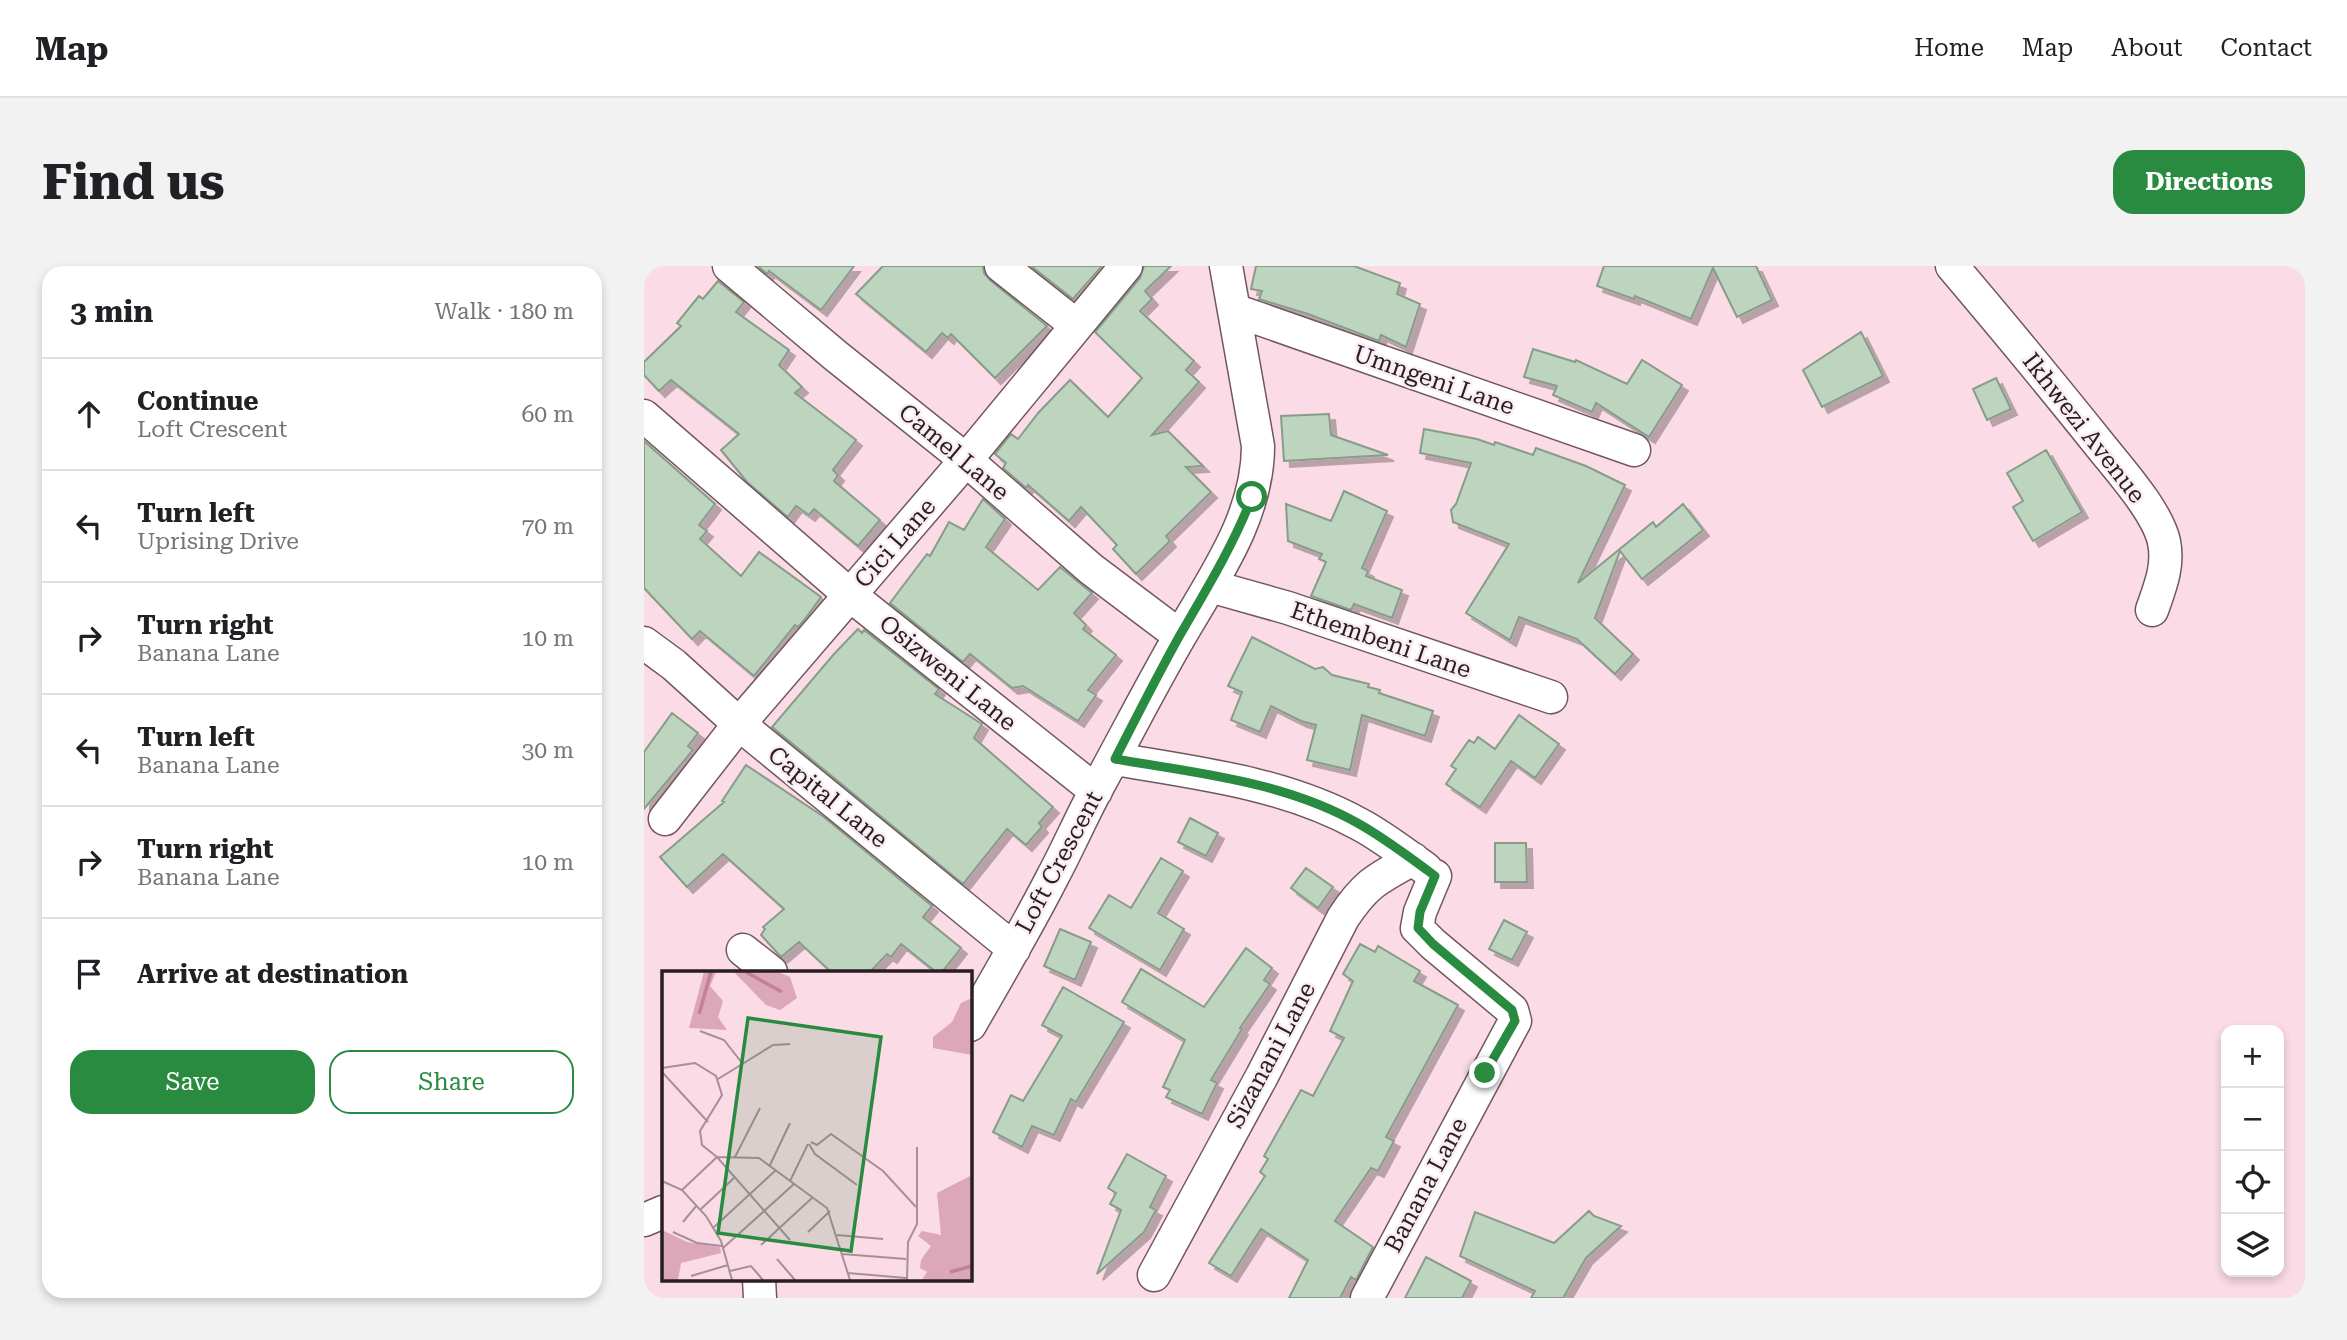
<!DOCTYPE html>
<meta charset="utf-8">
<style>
:root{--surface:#fff;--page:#f2f2f2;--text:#202124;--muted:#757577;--line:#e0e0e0;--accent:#288b40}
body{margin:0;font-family:"Roboto Serif",serif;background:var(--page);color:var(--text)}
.controls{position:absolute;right:21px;bottom:21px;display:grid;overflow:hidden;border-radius:14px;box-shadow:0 4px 10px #0003}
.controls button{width:63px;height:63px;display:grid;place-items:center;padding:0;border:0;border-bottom:2px solid var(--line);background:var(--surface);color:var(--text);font:35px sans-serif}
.stop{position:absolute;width:21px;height:21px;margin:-16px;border:5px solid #288b40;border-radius:50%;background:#fff}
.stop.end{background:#288b40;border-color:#fff;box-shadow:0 2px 7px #0008}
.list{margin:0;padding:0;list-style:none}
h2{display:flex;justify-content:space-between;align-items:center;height:91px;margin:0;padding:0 28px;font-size:30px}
h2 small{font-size:23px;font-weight:400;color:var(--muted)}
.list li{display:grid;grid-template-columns:46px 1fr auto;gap:21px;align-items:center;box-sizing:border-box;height:112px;padding:0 28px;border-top:2px solid var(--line)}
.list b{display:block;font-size:26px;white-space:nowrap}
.list p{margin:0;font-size:23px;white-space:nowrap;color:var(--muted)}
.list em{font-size:23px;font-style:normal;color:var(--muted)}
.actions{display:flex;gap:14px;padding:21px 28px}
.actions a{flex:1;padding:16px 0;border:2px solid var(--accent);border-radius:21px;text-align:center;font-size:24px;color:var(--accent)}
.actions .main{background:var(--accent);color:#fff}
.icon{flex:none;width:38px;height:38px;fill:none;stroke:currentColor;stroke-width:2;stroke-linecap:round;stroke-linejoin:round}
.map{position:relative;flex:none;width:1661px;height:1032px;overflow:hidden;border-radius:21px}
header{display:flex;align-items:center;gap:42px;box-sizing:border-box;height:98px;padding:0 35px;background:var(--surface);border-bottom:2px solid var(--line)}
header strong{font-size:33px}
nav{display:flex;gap:38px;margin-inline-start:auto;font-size:24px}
.intro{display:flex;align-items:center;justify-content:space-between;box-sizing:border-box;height:168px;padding:0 42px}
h1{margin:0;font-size:49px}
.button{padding:18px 32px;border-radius:21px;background:var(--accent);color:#fff;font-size:24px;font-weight:700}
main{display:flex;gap:42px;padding:0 42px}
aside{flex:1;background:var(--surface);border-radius:21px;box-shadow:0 4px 10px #0003}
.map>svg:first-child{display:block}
</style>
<header>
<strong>Map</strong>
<nav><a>Home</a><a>Map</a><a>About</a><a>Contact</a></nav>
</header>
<div class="intro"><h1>Find us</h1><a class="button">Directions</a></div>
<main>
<aside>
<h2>3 min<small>Walk · 180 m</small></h2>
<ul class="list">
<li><svg class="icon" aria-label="ahead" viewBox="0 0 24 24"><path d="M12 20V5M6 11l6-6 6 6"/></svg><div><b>Continue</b><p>Loft Crescent</p></div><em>60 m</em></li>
<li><svg class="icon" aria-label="left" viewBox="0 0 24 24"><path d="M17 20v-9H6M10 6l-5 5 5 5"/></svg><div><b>Turn left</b><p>Uprising Drive</p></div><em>70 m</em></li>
<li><svg class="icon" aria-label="right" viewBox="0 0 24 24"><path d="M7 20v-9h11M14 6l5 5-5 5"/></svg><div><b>Turn right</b><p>Banana Lane</p></div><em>10 m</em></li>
<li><svg class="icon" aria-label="left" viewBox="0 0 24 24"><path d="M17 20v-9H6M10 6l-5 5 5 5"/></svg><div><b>Turn left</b><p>Banana Lane</p></div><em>30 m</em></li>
<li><svg class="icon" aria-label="right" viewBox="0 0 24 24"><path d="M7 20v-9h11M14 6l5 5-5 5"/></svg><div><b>Turn right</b><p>Banana Lane</p></div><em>10 m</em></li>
<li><svg class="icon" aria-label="arrive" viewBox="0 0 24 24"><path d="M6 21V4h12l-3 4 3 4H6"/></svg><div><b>Arrive at destination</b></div></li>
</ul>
<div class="actions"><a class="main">Save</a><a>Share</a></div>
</aside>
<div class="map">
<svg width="1661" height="1032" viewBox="0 0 1661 1032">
<defs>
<filter id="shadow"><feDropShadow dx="6" dy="6" stdDeviation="0" flood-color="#0004"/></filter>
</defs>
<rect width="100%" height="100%" fill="#fbdbe5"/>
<path fill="#bdd4bf" stroke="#879c89" stroke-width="2" filter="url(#shadow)" d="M114 0H210L177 44 125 5 123 8Z
M239 0H339L340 7 346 14 403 60 351 112 307 68 304 72 298 67 282 86 212 28Z
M387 0H458L429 33Z
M500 0H527L501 25 508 33 496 45 550 95 542 104 555 116 508 169 524 165 559 200 542 201 567 226 522 270 526 275 492 308 469 283 473 279 437 241 425 255 384 219 382 222 359 202 362 197 351 188 367 168 374 173 395 146 426 114 464 151 498 112 451 66 496 12Z
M612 0H710L756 17 753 28 776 38 762 81 737 69 735 75 664 48 615 33 618 25 607 23Z
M960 0H1112L1128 34 1093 51 1069 2 1047 53 991 30 990 33 953 20Z
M74 15 100 36 92 46 145 84 135 99 158 121 151 127 212 174 189 204 194 209 190 215 236 254 214 280 170 243 165 249 152 240 144 251 139 247 103 216 77 184 95 168 27 114 15 125 0 109V96L37 60 33 57 55 30 59 33Z
M1217 66 1239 110 1178 141 1159 104Z
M889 83 931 96 932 94 983 118 998 94 1038 119 1005 171 952 137 948 146 909 129 913 120 880 111Z
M1352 112 1367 143 1343 154 1329 123Z
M685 148 687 169 744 189 640 195 637 150Z
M780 163 833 173 850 179 851 176 889 189 892 182 942 200 981 219 934 317 1009 256 1012 261 1039 238 1059 264 998 313 976 285 951 352 989 388 971 408 933 373 875 351 866 374 822 347 865 278 809 256 807 244 812 238 827 197 776 187Z
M0 175 71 238 55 259 63 265 56 273 97 310 115 286 177 331 161 353 154 361 151 359 110 410 56 365 48 373 0 322Z
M1402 184 1438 246 1389 275 1369 241 1379 235 1363 207Z
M700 225 743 245 718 302 724 305 722 310 758 324 748 352 710 338 707 344 667 330 682 296 675 293 678 288 644 275 642 238 687 255Z
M339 233 361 253 342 281 394 324 416 301 448 327 430 347 442 359 439 363 472 389 444 424 452 429 434 455 379 420 368 422 326 388 319 396 246 337 283 288 286 290 305 256 320 264Z
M214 363 218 367 220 364 295 423 291 428 338 458 330 472 409 541 395 557 398 561 382 579 363 563 319 618 128 461 190 388Z
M608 371 671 403 679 401 688 409 725 418 724 421 736 424 735 427 789 445 781 470 718 449 706 504 663 494 672 459 657 455 627 440 616 466 587 454 598 426 584 420Z
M28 447 54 467 44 480 49 484 0 543V486Z
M875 449 915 478 891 512 867 495 836 541 802 518 812 503 807 500 825 474 830 477 834 471 851 483Z
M102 499 180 551 288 640 279 651 317 682 298 706H292L257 678 247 691 243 688 226 706H187L155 676 137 691 117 669 121 663 119 661 140 643 79 588 43 621 16 591 80 536 78 535Z
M546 552 574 567 562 590 534 576Z
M851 577H882L883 616H851Z
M517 592 539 605 514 647 540 663 516 704 445 662 465 629 487 642Z
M662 602 689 621 674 642 647 622Z
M860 654 883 666 868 694 845 683Z
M416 663 447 676 431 714 400 700Z
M716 678 731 686 734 680 776 705 770 715 814 739 742 871 750 875 734 905 727 902 691 955 729 981 712 1014 707 1011 696 1032H645L664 994 617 963 587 1010 565 997 621 910 616 906 624 893 620 890 657 824 669 830 700 772 686 765 709 715 699 708Z
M602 682 628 702 620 714 626 718 596 762 598 763 567 814 573 817 558 848 522 831 526 824 519 821 541 774 478 736 497 703 560 741Z
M419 721 480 756 432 836 427 833 410 869 388 860 378 881 349 866 367 829 379 835 418 770 398 759Z
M483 888 522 910 506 941 512 944 500 966 453 1008 477 944 466 938 472 927 464 922Z
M945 945 950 950 977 960 942 992 919 1032H887L891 1025 816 990 831 946 910 977Z
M782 991 827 1015 818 1032H761Z"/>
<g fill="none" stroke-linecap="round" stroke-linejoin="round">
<defs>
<path id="minor" d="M85 0 192 90 322 194 447 303 536 370
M357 0 432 59
M1308 0C1358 59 1407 118 1455 178 1474 202 1514 246 1520 276 1525 300 1516 321 1508 344
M590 44 990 184
M0 150 206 329 452 525
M566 320 644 342 907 431
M0 377 30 399 95 458 370 683
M471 493C554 507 640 517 715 558 738 570 761 588 782 603
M21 553 95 458 322 194 482 0
M99 684 127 706
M326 759C354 710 383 661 409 610 424 582 437 552 452 524 480 473 507 420 536 370 570 311 614 251 614 180L582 0
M0 954 19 946
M510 1009 618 810 699 652C722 617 733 613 769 593
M115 1013 116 1032
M723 1032 871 755 868 744 789 678 773 662 776 646 791 610"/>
</defs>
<use href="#minor" stroke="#72575f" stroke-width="35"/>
<use href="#minor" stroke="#fff" stroke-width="32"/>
</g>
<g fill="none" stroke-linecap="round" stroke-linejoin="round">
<path stroke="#288b40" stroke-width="9" d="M608 231C589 280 562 324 536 369 513 410 492 452 471 493 554 507 643 516 717 559 743 574 767 592 791 610L776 646 774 662 789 678 868 744 871 755 841 807"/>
</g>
<g text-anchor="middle" stroke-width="5" stroke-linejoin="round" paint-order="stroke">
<g font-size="24" fill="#291e21" stroke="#fbeef2">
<text transform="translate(790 114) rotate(19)" y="8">Umngeni Lane</text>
<text transform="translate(1440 162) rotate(52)" y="8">Ikhwezi Avenue</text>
<text transform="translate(310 186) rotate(40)" y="8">Camel Lane</text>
<text transform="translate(251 277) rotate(-49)" y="8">Cici Lane</text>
<text transform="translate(737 374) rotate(19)" y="8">Ethembeni Lane</text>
<text transform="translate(304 407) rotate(39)" y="8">Osizweni Lane</text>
<text transform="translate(184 531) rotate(39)" y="8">Capital Lane</text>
<text transform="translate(415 596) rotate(-62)" y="8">Loft Crescent</text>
<text transform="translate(627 789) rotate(-62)" y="8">Sizanani Lane</text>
<text transform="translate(782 919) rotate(-62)" y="8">Banana Lane</text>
</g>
</g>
<g transform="translate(18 705)">
<rect width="310" height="310" fill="#fbdbe5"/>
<path d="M42 1H54L48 15 61 30 56 46 65 59 27 57ZM72 1H116L128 6 135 27 118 39 104 34ZM310 27V84L271 77V66L290 51 299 32ZM310 204V309H260L265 301 258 297 259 289 269 275 256 265 260 260 279 264 275 222ZM0 259 25 271 58 276 59 282 19 292 16 309H0Z" fill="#dca7b8"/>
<path fill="none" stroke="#c28197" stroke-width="3.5" d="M84 1 120 21M37 43 49 1M288 301 310 295"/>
<path fill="none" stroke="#a78f97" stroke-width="2" d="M38 60 62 69 80 92M0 97 33 92 54 105 60 124 38 160 40 174 55 186 97 187 165 237 188 309M0 101 46 151M56 108 111 74 128 73M149 171 155 174 169 163 221 200 254 236M147 173 153 183 195 214M73 186 98 137M108 194 128 152M0 210 20 219 44 245 59 270 70 309M128 210 146 173M20 219 55 186 128 269M39 238 72 207M21 251 35 234M52 256 114 199M11 261 35 272 60 275M146 261 168 240M175 264 221 268M99 274 151 226M61 277 132 213M180 283 244 288M115 288 133 309M68 300 89 295 101 309M186 302 244 307M29 305 66 294M245 309 246 271 255 253V176"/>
<path fill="#288b40" fill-opacity="0.15" stroke="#288b40" stroke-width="3.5" d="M86 47 219 66 189 280 56 262Z"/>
<rect width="310" height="310" fill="none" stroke="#291e21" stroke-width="3.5"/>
</g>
</svg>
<div class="controls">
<button>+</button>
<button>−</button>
<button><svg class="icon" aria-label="locate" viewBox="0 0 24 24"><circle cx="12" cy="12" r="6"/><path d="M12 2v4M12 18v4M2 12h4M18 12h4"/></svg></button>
<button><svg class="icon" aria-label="layers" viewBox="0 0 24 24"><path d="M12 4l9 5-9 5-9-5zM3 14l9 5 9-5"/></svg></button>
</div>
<div class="stop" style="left:608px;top:231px"></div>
<div class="stop end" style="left:841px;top:807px"></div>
</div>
</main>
